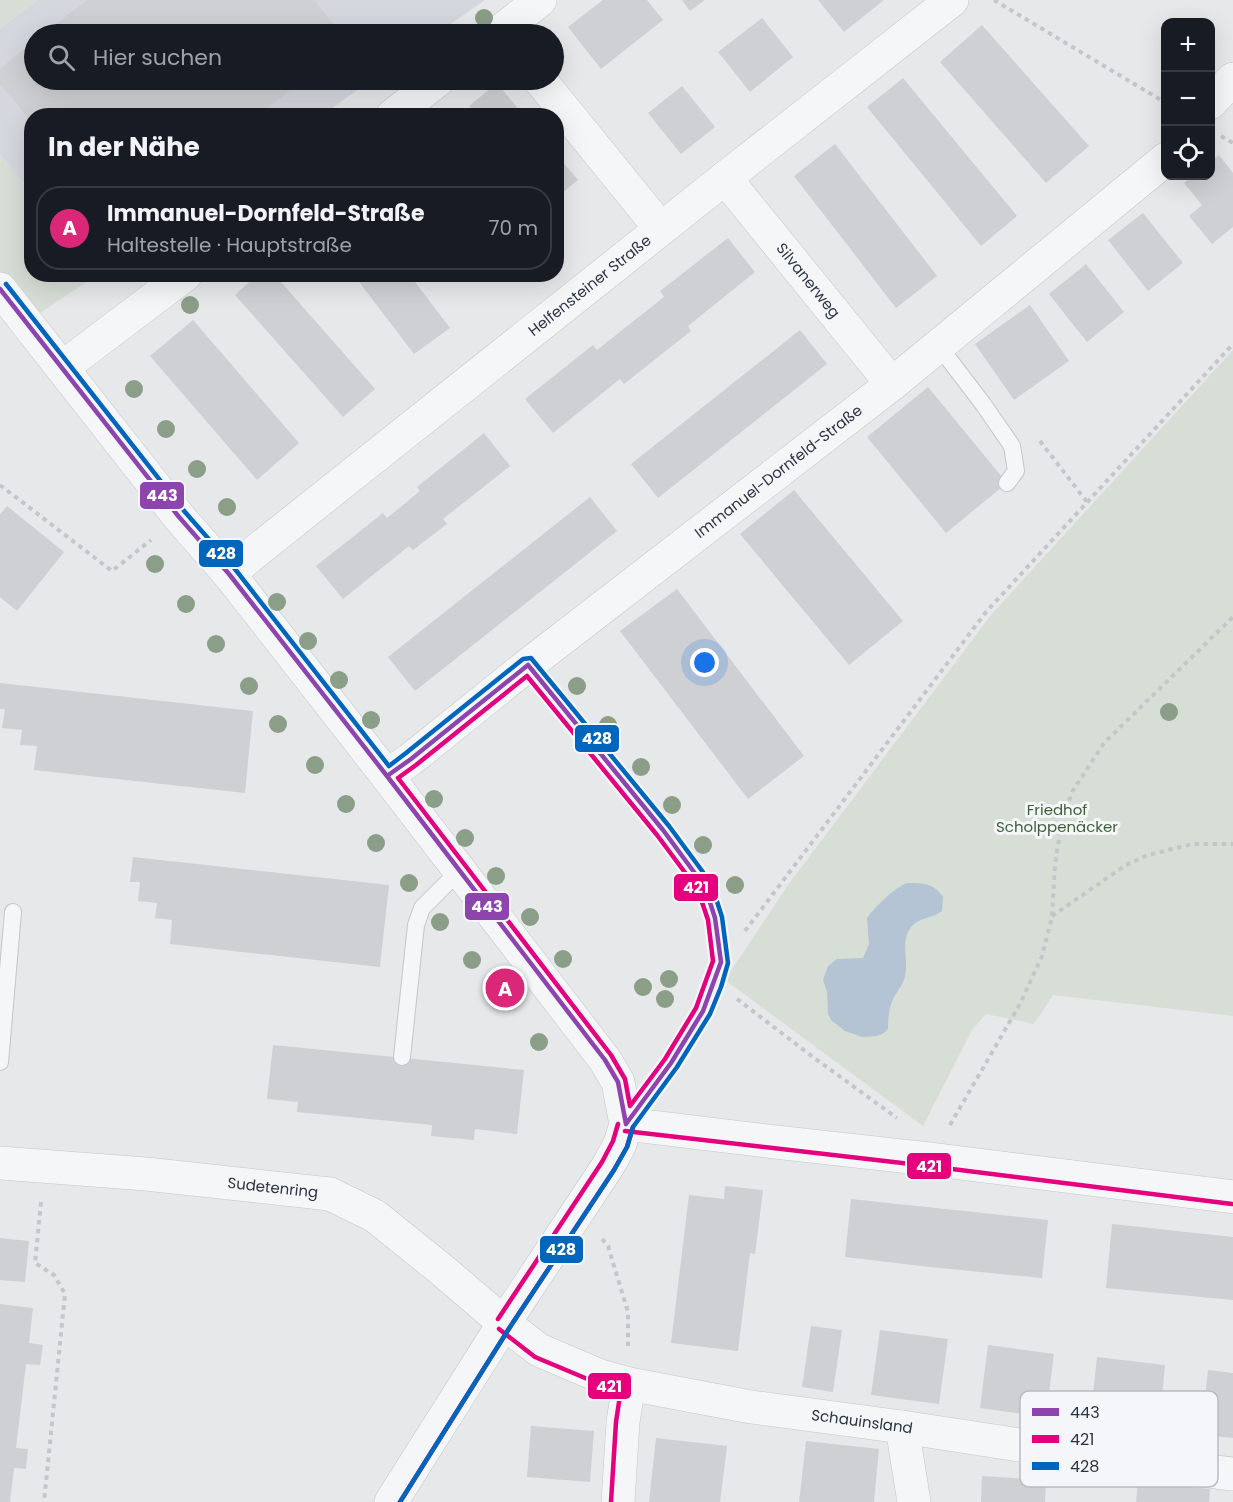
<!DOCTYPE html>
<html lang="de">
<meta charset="utf-8">
<style>
:root{--surface:#171b24;--page:#242831;--text:#f1f3f6;--muted:#9ea1a6;--line:#363941;--accent:#db2777}
body{margin:0;font-family:Poppins,sans-serif;background:var(--page);color:var(--text)}
.controls{position:absolute;right:18px;top:18px;display:grid;overflow:hidden;border-radius:12px;box-shadow:0 6px 24px #0002}
.controls button{width:54px;height:54px;display:grid;place-items:center;padding:0;border:0;border-bottom:2px solid var(--line);background:var(--surface);color:var(--text);font:30px sans-serif}
.you{position:absolute;left:705px;top:663px;width:21px;height:21px;margin:-15px;border:4px solid #fff;border-radius:50%;background:#1a73e8;box-shadow:0 0 0 9px #1a73e833}
.badge{display:grid;place-items:center;width:39px;height:39px;border-radius:50%;background:var(--accent);color:#fff;font-size:20px;font-weight:700}
.pin{position:absolute;translate:-50% -50%;border:3px solid #fff;box-shadow:0 2px 6px #0006}
.list{margin:0;padding:0;list-style:none}
h2{display:flex;justify-content:space-between;align-items:center;height:78px;margin:0;padding:0 24px;font-size:26px}
h2 small{font-size:20px;font-weight:400;color:var(--muted)}
.list li{display:grid;grid-template-columns:39px 1fr auto;gap:18px;align-items:center;box-sizing:border-box;height:84px;margin:0 12px 12px;padding:0 12px;border:2px solid var(--line);border-radius:24px}
.list b{display:block;font-size:22px;white-space:nowrap}
.list p{margin:0;font-size:20px;white-space:nowrap;color:var(--muted)}
.list em{font-size:20px;font-style:normal;color:var(--muted)}
.icon{flex:none;width:33px;height:33px;fill:none;stroke:currentColor;stroke-width:2;stroke-linecap:round;stroke-linejoin:round}
.map{position:relative;flex:none;width:1233px;height:1502px;overflow:hidden}
.search{position:absolute;background:var(--surface);box-shadow:0 6px 24px #0002;left:24px;top:24px;width:540px;height:66px;display:flex;align-items:center;gap:15px;box-sizing:border-box;padding:0 21px;border-radius:33px;color:var(--muted);font-size:22px}
.panel{position:absolute;background:var(--surface);box-shadow:0 6px 24px #0002;left:24px;top:108px;width:540px;height:174px;border-radius:24px}
.map>svg:first-child{display:block}
</style>
<div class="map">
<svg width="1233" height="1502" viewBox="0 0 1233 1502">
<rect width="100%" height="100%" fill="#e6e8ea"/>
<path fill="#d4d7dd" d="M38 0H485L436 34H34V80H372L322 115 32 116 31 193 0 154V28Z"/>
<path fill="#d6ded6" d="M0 0H38L0 28Z
M0 154 31 193 32 274 97 275 13 331 0 316Z
M1233 350V1016L1053 995 1034 1024 986 1014 972 1030 923 1126 725 980 788 885 991 615Z"/>
<path fill="#b4c4d5" d="M907 883C923 883 934 883 943 897L942 911C934 918 921 917 913 925 899 939 909 959 905 976 904 983 898 990 894 997 889 1007 888 1017 888 1029L884 1033 877 1036 862 1037 845 1031 831 1020 828 1014 827 992 823 980 828 966 837 959 863 958 869 944 867 918C876 906 894 888 907 883Z"/>
<path fill="#ced0d3" d="M87 0H314L341 34H43Z
M603 0H647L663 20 601 69 568 27Z
M682 0H705L690 11Z
M818 0H884L844 32Z
M762 18 793 57 750 92 718 52Z
M982 25 1089 146 1046 183 940 62Z
M34 41V80H303L257 116H32V123L0 84V69Z
M903 78 1017 216 981 246 867 107Z
M497 83 524 116H477L469 106Z
M682 86 715 127 681 154 648 113Z
M835 144 937 276 896 308 794 176Z
M556 154 578 180 556 198Z
M1219 155 1233 173V227L1212 244 1189 216 1202 205 1184 183 1193 176H1210V162Z
M1143 213 1183 263 1148 291 1108 240Z
M728 238 755 272 688 326 691 331 624 384 620 379 553 433 525 399 593 345 597 350 664 297 660 291Z
M1086 264 1124 312 1087 342 1049 294Z
M258 274H274L375 389 343 417 235 295Z
M353 274H409L450 328 414 354Z
M1030 305 1069 361 1014 400 975 344Z
M193 320 299 443 257 480 150 356Z
M800 330 827 364 658 498 631 464Z
M928 387 1007 483 946 533 867 437Z
M484 433 510 466 443 519 447 524 413 550 409 546 343 599 316 566 383 513 387 518 420 491 417 487Z
M794 490 903 621 849 665 740 534Z
M590 497 617 531 415 691 388 657Z
M7 506 64 552 17 611 0 597V514Z
M677 589 804 756 748 799 620 631Z
M0 683 253 711 245 793 34 770 37 746 20 745 22 730 2 728 5 709H0Z
M133 857 389 885 380 967 170 944 172 920 155 918 157 903 138 901 140 882H130Z
M273 1045 524 1070 517 1134 475 1129 474 1140 431 1136 432 1125 297 1112 298 1102 267 1099Z
M725 1186 763 1190 755 1254 750 1253 738 1351 671 1343 689 1195 724 1199Z
M851 1199 1048 1220 1042 1278 930 1267 845 1257Z
M1112 1224 1233 1237V1300L1106 1288Z
M0 1238 29 1241 25 1282 0 1280Z
M0 1304 33 1308 29 1343 43 1345 40 1365 26 1364 16 1448 28 1449 26 1469 14 1468 10 1502H0Z
M811 1326 842 1330 833 1392 802 1387Z
M880 1330 948 1339 939 1404 871 1395Z
M988 1345 1054 1354 1046 1417 980 1408Z
M1097 1357 1165 1365 1159 1430 1090 1423Z
M1208 1370 1233 1373V1438L1201 1435Z
M531 1426 594 1431 590 1482 527 1477Z
M656 1438 727 1446 720 1502H649Z
M806 1441 879 1449 874 1502H799Z
M982 1476 1046 1480 1045 1502H981Z
M1138 1482 1210 1489 1209 1502H1136Z"/>
<g fill="none" stroke-linecap="round" stroke-linejoin="round">
<defs>
<path id="lane" d="M938 345 983 404 1012 446 1016 471 1007 483
M528 665 663 830 705 887 715 918 721 962 714 984 703 1011 671 1063 626 1123
M402 1057 416 925 422 908 459 871
M0 1062 13 912"/>
<g id="street">
<path d="M497 34 540 0"/>
<path d="M540 80 661 229"/>
<path d="M1210 103 1233 79"/>
<path d="M392 116 438 80"/>
<path id="s1" d="M725 178 892 384"/>
<path d="M0 289 179 517 229 574 387 776 605 1060 618 1082 626 1124 620 1144 608 1166 504 1323 391 1502"/>
<path d="M62 368 186 274"/>
<path id="s2" d="M229 574 255 552 725 178 952 0"/>
<path id="s3" d="M387 776 411 759 528 665 892 384 1166 159"/>
<path d="M626 1124 784 1143 929 1159 1233 1197"/>
<path id="s4" d="M0 1163 146 1174 330 1194 375 1216 442 1270 504 1323 539 1350 600 1376 629 1384 751 1407 902 1427 1118 1460 1233 1474"/>
<path d="M902 1427 914 1502"/>
<path d="M618 1502 623 1422 629 1384"/>
</g>
</defs>
<use href="#lane" stroke="#c4c6c8" stroke-width="18"/>
<use href="#street" stroke="#c4c6c8" stroke-width="34"/>
<path stroke="#c5c6ca" stroke-width="4" stroke-dasharray="4.5 4.5" stroke-linecap="butt" d="M994 0 1166 103
M1221 136 1233 143
M1040 441 1087 502
M0 485 112 571 151 540
M1052 916 1126 865 1148 855 1193 844H1233
M745 931 986 612 1233 344
M737 999 813 1057 897 1118
M950 1125 1020 1004 1042 956 1052 917 1055 864 1062 820 1072 792 1104 743 1233 617
M41 1202 35 1263 54 1275 65 1294 44 1502
M602 1239 608 1246 628 1312V1346"/>
<use href="#lane" stroke="#f5f6f7" stroke-width="16"/>
<use href="#street" stroke="#f5f6f7" stroke-width="33"/>
<defs>
<path id="bus-1" d="M0 289 179 517 229 574 387 776 605 1060 618 1082 626 1124
M528 665 663 830 705 887 715 918 721 962 703 1011 671 1063 626 1124
M387 776 411 759 528 665"/>
<path id="bus-2" d="M527 676 657 835 698 890 708 920 713 961 696 1008 665 1059 630 1106 625 1079 611 1055 398 778 416 765Z
M625 1131 928 1166 1232 1204
M498 1319 602 1162 613 1141 618 1124
M499 1329 535 1357 597 1383 621 1389 616 1422 611 1502
M400 1502 510 1327 614 1170 627 1147 633 1127"/>
<path id="bus-3" d="M6 284 185 512 235 569 389 766 406 753 523 659 531 658 669 826 711 883 722 917 728 963 721 987 710 1014 677 1067 633 1127 627 1147 614 1170 510 1327 400 1502"/>
</defs>
<use href="#bus-1" stroke="#f4f6f9" stroke-width="9"/>
<use href="#bus-2" stroke="#f4f6f9" stroke-width="9"/>
<use href="#bus-3" stroke="#f4f6f9" stroke-width="9"/>
<use href="#bus-1" stroke="#8e44ad" stroke-width="4.5"/>
<use href="#bus-2" stroke="#e5007d" stroke-width="4.5"/>
<use href="#bus-3" stroke="#0065bd" stroke-width="4.5"/>
</g>
<g fill="#8a9e88">
<circle cx="484" cy="18" r="9"/>
<circle cx="190" cy="305" r="9"/>
<circle cx="134" cy="389" r="9"/>
<circle cx="166" cy="429" r="9"/>
<circle cx="197" cy="469" r="9"/>
<circle cx="227" cy="507" r="9"/>
<circle cx="155" cy="564" r="9"/>
<circle cx="277" cy="602" r="9"/>
<circle cx="186" cy="604" r="9"/>
<circle cx="308" cy="641" r="9"/>
<circle cx="216" cy="644" r="9"/>
<circle cx="339" cy="680" r="9"/>
<circle cx="249" cy="686" r="9"/>
<circle cx="577" cy="686" r="9"/>
<circle cx="1169" cy="712" r="9"/>
<circle cx="371" cy="720" r="9"/>
<circle cx="278" cy="724" r="9"/>
<circle cx="608" cy="725" r="9"/>
<circle cx="315" cy="765" r="9"/>
<circle cx="641" cy="767" r="9"/>
<circle cx="434" cy="799" r="9"/>
<circle cx="346" cy="804" r="9"/>
<circle cx="672" cy="805" r="9"/>
<circle cx="465" cy="838" r="9"/>
<circle cx="376" cy="843" r="9"/>
<circle cx="703" cy="845" r="9"/>
<circle cx="496" cy="876" r="9"/>
<circle cx="409" cy="883" r="9"/>
<circle cx="735" cy="885" r="9"/>
<circle cx="530" cy="917" r="9"/>
<circle cx="440" cy="922" r="9"/>
<circle cx="563" cy="959" r="9"/>
<circle cx="472" cy="960" r="9"/>
<circle cx="669" cy="979" r="9"/>
<circle cx="643" cy="987" r="9"/>
<circle cx="665" cy="999" r="9"/>
<circle cx="505" cy="1001" r="9"/>
<circle cx="539" cy="1042" r="9"/>
</g>
<g text-anchor="middle" stroke-width="6" stroke-linejoin="round" paint-order="stroke">
<g font-size="15" fill="#2b3445" stroke="#f4f6f9">
<text dy="5" stroke="none"><textPath href="#s1" startOffset="132">Silvanerweg</textPath></text>
<text dy="5" stroke="none"><textPath href="#s2" startOffset="462">Helfensteiner Straße</textPath></text>
<text dy="5" stroke="none"><textPath href="#s3" startOffset="496">Immanuel-Dornfeld-Straße</textPath></text>
<text dy="5" stroke="none"><textPath href="#s4" startOffset="274">Sudetenring</textPath></text>
<text dy="5" stroke="none"><textPath href="#s4" startOffset="926">Schauinsland</textPath></text>
</g>
<g font-size="15" fill="#3f6138" stroke="#f4f6f9">
<text x="1057" y="815">Friedhof<tspan x="1057" dy="17">Scholppenäcker</tspan></text>
</g>
</g>
<rect x="1020" y="1391" width="198" height="96" rx="9" fill="#f4f6f9" stroke="#b8bcc3" stroke-width="1.5"/>
<rect x="1032" y="1408" width="27" height="8" fill="#8e44ad"/>
<rect x="1032" y="1435" width="27" height="8" fill="#e5007d"/>
<rect x="1032" y="1462" width="27" height="8" fill="#0065bd"/>
<g font-size="16" fill="#2b3445">
<text x="1070" y="1418">443</text>
<text x="1070" y="1445">421</text>
<text x="1070" y="1472">428</text>
</g>
<g stroke="#f4f6f9" stroke-width="2">
<rect x="139" y="481" width="46" height="29" rx="6" fill="#8e44ad"/>
<rect x="198" y="539" width="46" height="29" rx="6" fill="#0065bd"/>
<rect x="574" y="724" width="46" height="29" rx="6" fill="#0065bd"/>
<rect x="673" y="873" width="46" height="29" rx="6" fill="#e5007d"/>
<rect x="464" y="892" width="46" height="29" rx="6" fill="#8e44ad"/>
<rect x="906" y="1152" width="46" height="28" rx="6" fill="#e5007d"/>
<rect x="539" y="1235" width="45" height="29" rx="6" fill="#0065bd"/>
<rect x="587" y="1372" width="45" height="28" rx="6" fill="#e5007d"/>
</g>
<g font-size="16" text-anchor="middle" font-weight="bold" fill="#fff">
<text x="162" y="501">443</text>
<text x="221" y="559">428</text>
<text x="597" y="744">428</text>
<text x="696" y="893">421</text>
<text x="487" y="912">443</text>
<text x="929" y="1172">421</text>
<text x="561" y="1255">428</text>
<text x="609" y="1392">421</text>
</g>
</svg>
<div class="controls">
<button>+</button>
<button>−</button>
<button><svg class="icon" aria-label="locate" viewBox="0 0 24 24"><circle cx="12" cy="12" r="6"/><path d="M12 2v4M12 18v4M2 12h4M18 12h4"/></svg></button>
</div>
<div class="you"></div>
<div class="pin badge" style="left:505px;top:988px">A</div>
<div class="search"><svg class="icon" aria-label="search" viewBox="0 0 24 24"><circle cx="10" cy="10" r="6"/><path d="M15 15l6 6"/></svg>Hier suchen</div>
<section class="panel">
<h2>In der Nähe<small></small></h2>
<ul class="list">
<li><span class="badge">A</span><div><b>Immanuel-Dornfeld-Straße</b><p>Haltestelle · Hauptstraße</p></div><em>70 m</em></li>
</ul>
</section>
</div>
